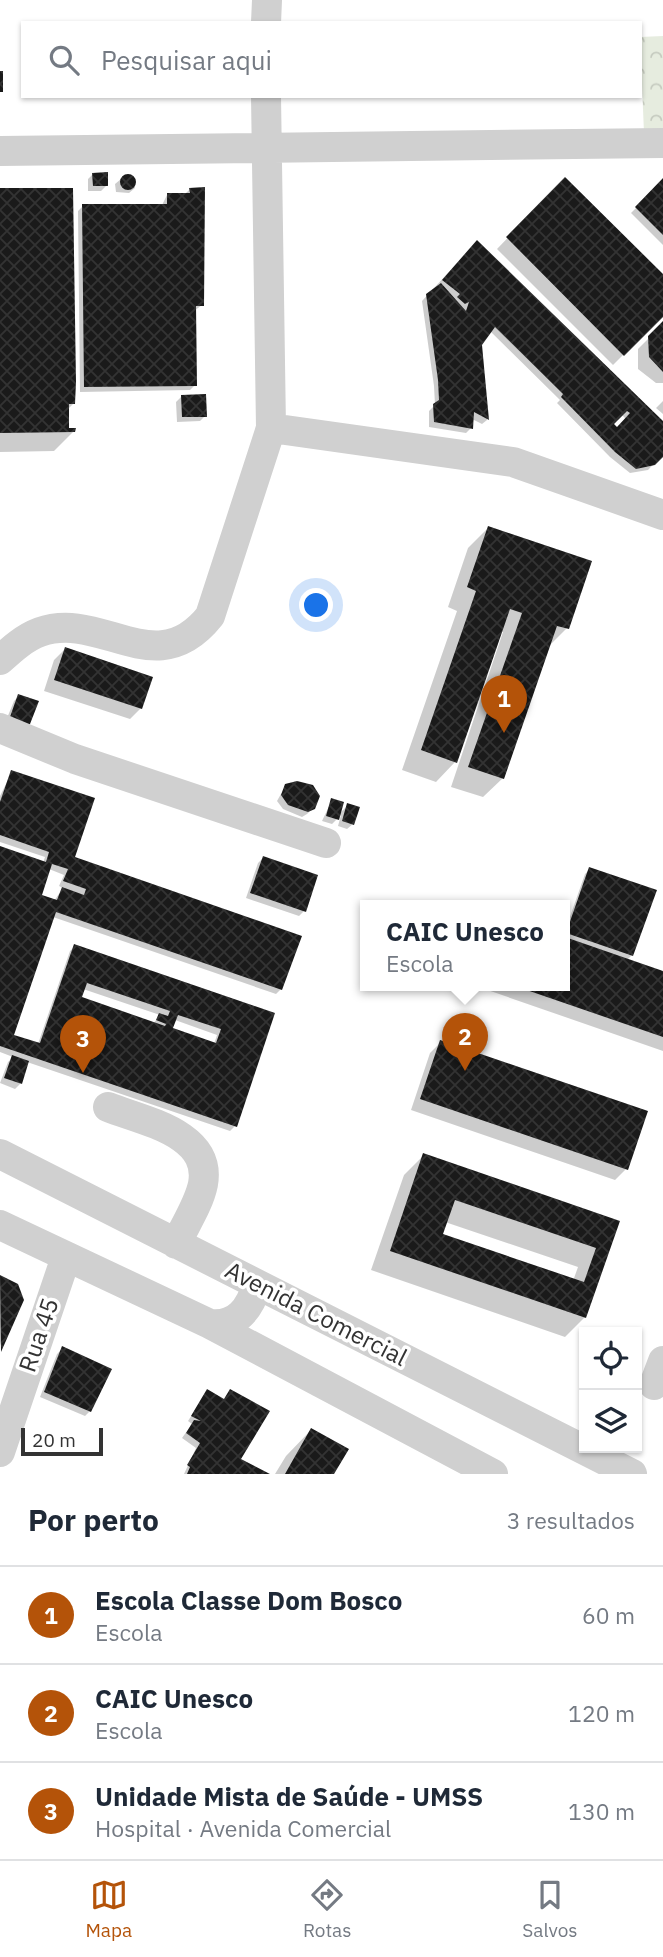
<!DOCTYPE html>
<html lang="pt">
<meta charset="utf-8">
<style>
:root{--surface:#fff;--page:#f6f6f7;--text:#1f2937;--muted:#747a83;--line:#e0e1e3;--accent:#b45309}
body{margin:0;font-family:"IBM Plex Sans",sans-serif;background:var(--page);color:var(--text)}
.controls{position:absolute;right:21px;bottom:21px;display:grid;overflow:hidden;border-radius:0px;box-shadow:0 2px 5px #0004}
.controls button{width:63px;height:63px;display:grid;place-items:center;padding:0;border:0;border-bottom:2px solid var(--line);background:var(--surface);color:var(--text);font:35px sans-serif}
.scale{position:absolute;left:21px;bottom:18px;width:82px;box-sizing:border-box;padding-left:7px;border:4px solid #333;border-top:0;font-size:19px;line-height:24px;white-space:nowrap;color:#333;-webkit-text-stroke:5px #fff;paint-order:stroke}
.you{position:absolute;left:317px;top:606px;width:24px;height:24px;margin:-18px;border:5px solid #fff;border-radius:50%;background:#1a73e8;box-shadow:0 0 0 10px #1a73e833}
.badge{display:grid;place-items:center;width:46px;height:46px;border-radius:50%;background:var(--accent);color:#fff;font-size:23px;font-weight:700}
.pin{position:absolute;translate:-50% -58px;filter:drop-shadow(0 2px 4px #0008)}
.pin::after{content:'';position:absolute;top:37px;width:24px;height:21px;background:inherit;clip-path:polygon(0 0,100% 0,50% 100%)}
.popup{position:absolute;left:360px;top:900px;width:210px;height:91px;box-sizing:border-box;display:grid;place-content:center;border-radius:0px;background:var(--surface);filter:drop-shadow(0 2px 5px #0005);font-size:23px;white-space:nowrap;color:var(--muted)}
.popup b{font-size:26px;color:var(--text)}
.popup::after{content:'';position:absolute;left:50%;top:100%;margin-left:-14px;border:14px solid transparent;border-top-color:var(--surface)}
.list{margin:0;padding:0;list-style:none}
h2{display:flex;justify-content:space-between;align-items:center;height:91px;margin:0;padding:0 28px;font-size:30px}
h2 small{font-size:23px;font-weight:400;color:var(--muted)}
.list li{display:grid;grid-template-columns:46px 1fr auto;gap:21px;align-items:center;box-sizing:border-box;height:98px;padding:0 28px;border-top:2px solid var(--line)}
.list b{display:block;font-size:26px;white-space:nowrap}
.list p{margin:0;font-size:23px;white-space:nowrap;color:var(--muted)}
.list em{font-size:23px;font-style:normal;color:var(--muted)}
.icon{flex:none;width:38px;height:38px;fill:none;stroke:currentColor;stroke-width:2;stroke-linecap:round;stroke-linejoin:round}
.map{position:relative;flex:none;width:663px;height:1474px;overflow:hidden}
.search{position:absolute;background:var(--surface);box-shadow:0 2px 5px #0004;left:21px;right:21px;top:21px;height:77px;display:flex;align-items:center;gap:18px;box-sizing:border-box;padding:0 24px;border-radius:0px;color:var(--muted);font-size:26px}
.sheet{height:385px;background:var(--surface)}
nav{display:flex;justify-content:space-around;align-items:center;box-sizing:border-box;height:98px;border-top:2px solid var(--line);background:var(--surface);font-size:19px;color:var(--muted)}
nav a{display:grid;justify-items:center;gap:4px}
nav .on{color:var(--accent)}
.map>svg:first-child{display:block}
</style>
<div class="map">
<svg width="663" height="1474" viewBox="0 0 663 1474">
<defs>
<pattern id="forest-crowns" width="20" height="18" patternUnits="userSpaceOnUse" patternTransform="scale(1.75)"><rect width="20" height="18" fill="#e6ecdf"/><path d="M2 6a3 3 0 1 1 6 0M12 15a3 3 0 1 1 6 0" fill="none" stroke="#c6cbc0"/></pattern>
<pattern id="building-cross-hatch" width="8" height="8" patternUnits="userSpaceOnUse" patternTransform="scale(1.75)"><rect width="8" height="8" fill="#1a1a1a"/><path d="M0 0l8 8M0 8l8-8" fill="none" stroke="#333"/></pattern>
</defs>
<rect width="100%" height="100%" fill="#fff"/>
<path fill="url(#forest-crowns)" d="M663 36V132L644 133 640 37Z"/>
<path fill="#0003" fill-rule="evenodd" d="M93 174 106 186 101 191H88V179Z
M134 178 135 188 129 193 116 192 115 184 121 179Z
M565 179 663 276V315L613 365 497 249Z
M663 181V245L631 213Z
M190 189 202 305 194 311 195 385 190 390 80 392 78 211 83 206 162 205 167 195H184Z
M0 190 74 403 68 409 67 430 74 431 54 451 0 452Z
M472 247 663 422V454L648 470 630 473 610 457 557 403 560 400 490 331 480 344 487 420 482 424 472 419 471 428 466 433 429 427V411L435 405 434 386 422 301ZM621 414 626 419 617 429 612 424Z
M663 324V383H656L638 369V349Z
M182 396 205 416 200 421 177 422 176 402Z
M663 401V414L656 408Z
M488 528 567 628 546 649 503 778 483 797 451 787 503 632 499 631 455 762 436 782 402 770 457 611 448 607 468 548Z
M65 649 141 708 130 719 44 691 54 660Z
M19 696 36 702 5 723 14 701Z
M12 772 73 858 281 989 276 994 53 917 12 1036 38 1044 70 951 75 946 273 1014 235 1126 230 1131 27 1062 20 1084 15 1089 0 1083 8 1062 13 1057 0 1052V848L43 863 45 857 0 842V796ZM49 869 64 875 59 886 63 888 54 901 39 896ZM83 989 160 1015 153 1024 80 998ZM175 1020 217 1035 214 1044 171 1030Z
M286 785 313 808 307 814 302 817 283 809 277 801Z
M332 800 339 814 348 805 353 824 347 829 338 826 341 815 332 824 322 821Z
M263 858 304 911 299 916 246 898 258 863Z
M590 869 632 955 627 960 663 973V1051L473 985H565V931L585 874Z
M441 1042 626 1169 615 1180 411 1110 430 1053Z
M424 1155 618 1222 585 1317 565 1337 371 1270 404 1175ZM445 1222 578 1267 573 1281 441 1235Z
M0 1277 16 1286 0 1346Z
M62 1349 90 1411 85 1416 40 1397 57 1354Z
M207 1391 223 1401 230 1392 239 1460 266 1474H184L196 1448 182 1438 192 1424 188 1421Z
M311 1430 332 1474H275L286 1456Z"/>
<path fill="url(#building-cross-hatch)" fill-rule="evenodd" d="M0 71H3V92H0Z
M108 172V186H93L92 173Z
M120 182a8 8 0 1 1 16 0a8 8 0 1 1-16 0Z
M565 177 663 274V317L624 356 506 237Z
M663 178V235L635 207Z
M205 187 204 306H196L197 386 84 387 82 204H167V193H190L189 188Z
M0 188H73L76 382 75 404H69V428H76L75 432 0 433Z
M477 240 663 421V457L655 465 636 469 615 452 561 397 563 394 495 327 482 345 489 420 474 412 473 429 434 422 433 404 439 400 438 380 426 294 441 283 466 311 469 302 465 304 457 297 460 294 442 280ZM627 411 630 413 617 427 614 424Z
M663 321V372L649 357 648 336Z
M206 394 207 417H182L181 395Z
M488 526 592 561 569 629 557 626 504 779 468 767 522 613 510 609 457 763 421 750 476 591 467 587Z
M65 647 153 677 142 709 54 680Z
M18 694 39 701 30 724 24 728 10 717Z
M11 770 95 798 75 857 302 936 282 990 56 912 14 1035 40 1043 74 944 275 1013 237 1127 0 1046V846L46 862 49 852 0 835V802ZM52 864 68 869 63 881 86 889 84 895 62 887 57 900 42 895ZM87 983 170 1011 168 1016 159 1013 156 1020 166 1024 165 1026 82 997ZM178 1015 221 1029 216 1043 173 1028Z
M297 781 313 785 320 796 315 809 308 812 288 805 281 795 285 784Z
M331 798 344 802 339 820 326 816Z
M347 803 360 807 354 825 342 821Z
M263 856 318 875 306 912 250 893Z
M589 867 657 890 633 956 566 933Z
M565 937 663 971V1037L515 986 565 985Z
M440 1040 648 1111 628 1170 420 1099Z
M12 1055 29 1061 22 1084 4 1078Z
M423 1153 620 1221 586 1318 390 1251ZM455 1200 596 1248 584 1282 443 1234Z
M0 1275 18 1284 24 1300 1 1352Z
M62 1346 112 1369 91 1412 44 1392Z
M207 1389 224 1399 230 1389 270 1411 241 1459 270 1474H187L190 1467 187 1465 200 1443 186 1433 194 1420 201 1421 191 1416Z
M311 1428 349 1449 334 1474H285Z"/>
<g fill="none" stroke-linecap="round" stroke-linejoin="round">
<path stroke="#d0d0d0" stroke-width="30" d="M266 23 267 0
M0 151 663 143
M271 428 513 462 663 515
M0 660C12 649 24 638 40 632 102 610 156 684 210 616L271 428 266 96
M0 728 75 759 326 843
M108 1107C143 1121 212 1133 203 1184 199 1204 185 1225 176 1244
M0 1154 632 1474
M0 1225 210 1324 493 1474
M210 1324C237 1327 250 1308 257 1285
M654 1385 663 1361
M0 1452 66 1257"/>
</g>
<g text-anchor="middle" stroke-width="7" stroke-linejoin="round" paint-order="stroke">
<g font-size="24" fill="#333" stroke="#fff">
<text transform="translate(316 1314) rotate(27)" y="8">Avenida Comercial</text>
<text transform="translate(39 1335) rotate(-71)" y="8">Rua 45</text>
</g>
</g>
</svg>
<div class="controls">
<button><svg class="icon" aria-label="locate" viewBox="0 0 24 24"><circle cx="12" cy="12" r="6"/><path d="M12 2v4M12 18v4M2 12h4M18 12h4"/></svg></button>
<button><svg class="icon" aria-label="layers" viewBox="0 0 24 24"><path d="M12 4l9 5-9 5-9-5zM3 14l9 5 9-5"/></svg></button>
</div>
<div class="scale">20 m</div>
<div class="you"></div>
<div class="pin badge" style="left:504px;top:733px">1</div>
<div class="pin badge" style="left:465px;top:1071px">2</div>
<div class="popup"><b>CAIC Unesco</b>Escola</div>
<div class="pin badge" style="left:83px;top:1073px">3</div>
<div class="search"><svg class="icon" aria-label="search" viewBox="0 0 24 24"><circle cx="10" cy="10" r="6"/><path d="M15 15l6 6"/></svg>Pesquisar aqui</div>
</div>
<section class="sheet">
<h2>Por perto<small>3 resultados</small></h2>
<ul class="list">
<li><span class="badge">1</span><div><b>Escola Classe Dom Bosco</b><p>Escola</p></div><em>60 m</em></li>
<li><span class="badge">2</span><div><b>CAIC Unesco</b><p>Escola</p></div><em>120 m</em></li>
<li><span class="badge">3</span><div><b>Unidade Mista de Saúde - UMSS</b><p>Hospital · Avenida Comercial</p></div><em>130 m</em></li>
</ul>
</section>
<nav>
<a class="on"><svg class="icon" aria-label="map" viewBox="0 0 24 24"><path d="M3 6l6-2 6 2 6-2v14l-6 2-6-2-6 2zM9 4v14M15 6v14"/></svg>Mapa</a>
<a><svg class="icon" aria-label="directions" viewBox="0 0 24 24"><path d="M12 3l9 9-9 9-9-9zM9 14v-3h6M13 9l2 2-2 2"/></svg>Rotas</a>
<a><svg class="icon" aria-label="saved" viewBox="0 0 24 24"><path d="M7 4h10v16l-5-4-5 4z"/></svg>Salvos</a>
</nav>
